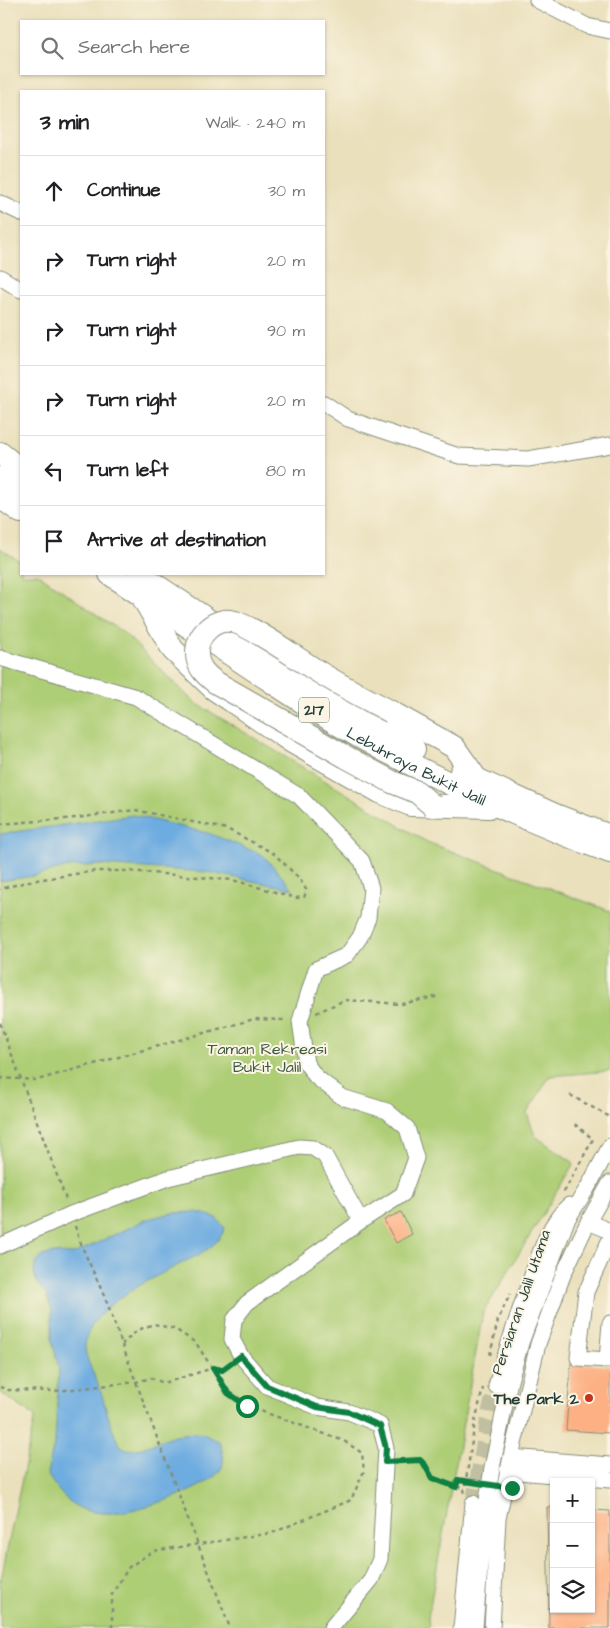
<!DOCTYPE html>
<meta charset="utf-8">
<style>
:root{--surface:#fff;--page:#f6f6f6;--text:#202124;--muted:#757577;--line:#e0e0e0}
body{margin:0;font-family:"Architects Daughter",sans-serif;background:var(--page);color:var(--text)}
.controls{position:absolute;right:15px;bottom:15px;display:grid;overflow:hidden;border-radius:0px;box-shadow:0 1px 4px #0004}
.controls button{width:45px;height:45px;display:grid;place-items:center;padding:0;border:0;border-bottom:1px solid var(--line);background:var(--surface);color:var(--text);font:25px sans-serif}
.stop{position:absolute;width:15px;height:15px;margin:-11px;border:4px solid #0b8043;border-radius:50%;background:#fff}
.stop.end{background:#0b8043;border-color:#fff;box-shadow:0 1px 5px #0008}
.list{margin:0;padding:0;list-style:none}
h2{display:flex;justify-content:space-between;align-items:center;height:65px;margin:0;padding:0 20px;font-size:21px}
h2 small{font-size:16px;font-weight:400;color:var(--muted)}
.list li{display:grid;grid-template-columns:32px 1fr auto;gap:15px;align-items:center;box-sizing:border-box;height:70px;padding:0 20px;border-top:1px solid var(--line)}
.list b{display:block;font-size:19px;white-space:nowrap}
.list em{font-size:16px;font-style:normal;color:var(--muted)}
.icon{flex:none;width:28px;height:28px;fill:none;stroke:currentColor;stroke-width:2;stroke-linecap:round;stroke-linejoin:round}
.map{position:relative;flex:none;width:610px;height:1628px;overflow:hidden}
.search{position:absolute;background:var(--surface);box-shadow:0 1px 4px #0004;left:20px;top:20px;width:305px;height:55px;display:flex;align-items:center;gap:12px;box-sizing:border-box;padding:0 18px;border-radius:0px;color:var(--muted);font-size:19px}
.panel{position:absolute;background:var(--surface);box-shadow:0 1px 4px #0004;left:20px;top:90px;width:305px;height:485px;border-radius:0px}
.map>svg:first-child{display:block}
</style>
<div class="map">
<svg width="610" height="1628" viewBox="0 0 610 1628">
<rect width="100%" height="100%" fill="#fcf5e5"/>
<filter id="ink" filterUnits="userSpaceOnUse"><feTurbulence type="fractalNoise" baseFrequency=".02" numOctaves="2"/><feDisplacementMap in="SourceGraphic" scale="10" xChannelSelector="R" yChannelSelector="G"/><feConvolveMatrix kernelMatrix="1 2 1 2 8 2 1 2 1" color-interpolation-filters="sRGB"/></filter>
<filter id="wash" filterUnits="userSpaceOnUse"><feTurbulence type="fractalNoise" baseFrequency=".0096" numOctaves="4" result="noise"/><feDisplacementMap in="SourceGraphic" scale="20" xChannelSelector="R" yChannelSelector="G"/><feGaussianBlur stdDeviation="1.12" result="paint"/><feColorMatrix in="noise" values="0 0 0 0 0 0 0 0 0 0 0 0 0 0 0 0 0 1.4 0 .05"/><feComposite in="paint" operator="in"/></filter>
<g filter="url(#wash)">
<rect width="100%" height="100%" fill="#eae0bc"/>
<path fill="#aece76" stroke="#668655" d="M0 548 21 562V574H38L125 634 194 702 427 842 610 911V1071L550 1076 527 1113 535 1136 574 1163 483 1313 428 1617 429 1628H0V1584L35 1416 0 1393Z"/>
<path fill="#6dace0" stroke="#46748a" d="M133 815 211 834 263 855 293 889 207 872 100 865 69 867 34 876 0 881V834Z
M196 1212 215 1217 225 1228C218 1246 202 1253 186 1261 153 1279 88 1305 85 1346 84 1356 96 1379 100 1389 104 1401 114 1440 121 1446 134 1457 160 1439 175 1435 181 1434 190 1433 197 1433 204 1433 212 1439 219 1441 222 1449 225 1458 222 1467 214 1488 141 1510 119 1512 108 1514 96 1513 85 1510 68 1505 56 1488 47 1474L55 1441 59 1369 52 1339V1311L47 1295 37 1283 34 1272 35 1264 42 1256 54 1253 74 1254 147 1219 172 1213Z"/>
<g id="blocks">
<path fill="#fcb083" d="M401 1212 412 1234 396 1243 384 1220Z
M571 1363 610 1366V1433L566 1430Z
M547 1507H554V1609H591V1510L610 1511V1628H549Z"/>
</g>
</g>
<g filter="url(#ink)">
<use href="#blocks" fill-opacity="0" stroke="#848e78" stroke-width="1"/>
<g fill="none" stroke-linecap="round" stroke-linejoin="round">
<path stroke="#c1bfa1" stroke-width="15" stroke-dasharray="15 8" stroke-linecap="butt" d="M473 1503 489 1412 496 1386"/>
<defs>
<path id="minor" d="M537 0 587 26 610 31
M0 203 21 213
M0 277 21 290
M324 403 348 419 459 456 528 459 610 445
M0 658 136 697 299 796 362 861 371 888 368 918 360 937 347 955 316 969 300 1021 306 1063 316 1077 342 1097 387 1111 407 1128 416 1158 403 1194 361 1221 247 1303 234 1320 232 1339 241 1356 267 1386 317 1407 349 1412 380 1425 386 1448 380 1559 371 1580 331 1628
M588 1222 610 1231
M610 1239 586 1292 578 1358 607 1360 610 1323
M0 1246 71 1214 168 1178 299 1147 313 1148 325 1156 361 1221
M496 1386C506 1352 516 1320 528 1287 538 1259 546 1226 569 1205
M511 1457 610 1465
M507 1471 610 1480
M461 1628 473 1503
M475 1628 484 1519 492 1468 510 1381 522 1340 567 1220 588 1187 610 1146
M492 1628 498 1519 512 1452 538 1344 563 1275 588 1222 610 1183"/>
<g id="highway">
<path d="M0 453 21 470"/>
<path d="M0 478 21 493"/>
<path d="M0 497 21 512"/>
<path id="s1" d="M110 574C155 605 200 634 245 664 283 689 320 715 360 737 441 782 524 820 610 852"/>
<path d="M139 574 322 696 414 749"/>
<path d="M144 600 173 650 214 689 292 742 380 792 411 805 490 807"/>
<path d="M391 712 454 747 478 781"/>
<path d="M461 772 555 815 610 836"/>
</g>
</defs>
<use href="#minor" stroke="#848e78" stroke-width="17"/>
<use href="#highway" stroke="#848e78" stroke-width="24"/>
<path stroke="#848e78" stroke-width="2.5" stroke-dasharray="4 4" stroke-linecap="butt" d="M0 824 76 818 135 810 227 829 273 853 299 878 307 891 304 897 296 898 233 880 129 871H95L30 881 0 889
M316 1013 345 1000 401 1004 440 996
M0 1023 67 1202
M0 1078 37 1080 254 1019 287 1020
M570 1095 610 1117
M564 1192 593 1139 572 1122
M75 1226C84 1257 101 1284 111 1314 149 1419 190 1523 230 1628
M490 1355 498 1320 510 1294
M0 1387 8 1390 56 1391 136 1382 151 1378 164 1383 213 1368 222 1370 232 1363
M397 1461 419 1460 425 1465 432 1478 456 1487
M458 1480 456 1487 465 1488
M464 1493 475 1422 483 1388
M112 1628V1594L129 1567 153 1551 272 1533 351 1500 364 1471 362 1453 344 1441 247 1406 228 1393 196 1343 175 1329 154 1324 138 1330 122 1344"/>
<use href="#minor" stroke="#fff" stroke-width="15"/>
<use href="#highway" stroke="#fff" stroke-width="22"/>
<defs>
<path id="highway-bridge" d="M391 712C365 698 339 685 314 669 292 655 258 630 235 622 215 616 196 635 197 654 197 667 206 675 215 682L346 757 392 782 417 792 433 806"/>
</defs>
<use href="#highway-bridge" stroke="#848e78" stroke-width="24" stroke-linecap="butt"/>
<path stroke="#848e78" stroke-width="2.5" stroke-dasharray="4 4" stroke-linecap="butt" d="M458 1480 512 1488"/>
<use href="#highway-bridge" stroke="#fff" stroke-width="22"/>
</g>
</g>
<g fill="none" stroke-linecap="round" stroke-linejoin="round" filter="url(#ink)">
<path stroke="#0b8043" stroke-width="6" d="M247 1406 228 1393 213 1368 222 1370 241 1356 267 1386 317 1407 349 1412 380 1426 386 1448 385 1462 420 1460 425 1465 432 1478 456 1487 458 1480 512 1488"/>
</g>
<circle fill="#c8321e" stroke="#fcf5e5" stroke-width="2" cx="589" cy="1398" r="5"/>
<g text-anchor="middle" stroke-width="4" stroke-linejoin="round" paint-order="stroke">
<rect fill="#fcf5e5" stroke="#617469" stroke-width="1" x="299" y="697.5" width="30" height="25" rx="4"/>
<g font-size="15" font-weight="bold" fill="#1f3d34">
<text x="314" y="715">217</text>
</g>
<g font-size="16" fill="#1f3d34" stroke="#fcf5e5">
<text dy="6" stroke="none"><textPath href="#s1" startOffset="362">Lebuhraya Bukit Jalil</textPath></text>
<text transform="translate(520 1302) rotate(-71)" y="6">Persiaran Jalil Utama</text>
</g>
<g font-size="16" fill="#3c5a41" stroke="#fcf5e5">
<text x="267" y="1054">Taman Rekreasi<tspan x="267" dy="18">Bukit Jalil</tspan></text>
</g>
<g font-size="16" font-weight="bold" fill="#1f3d34" stroke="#fcf5e5" text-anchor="end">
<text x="579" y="1404">The Park 2</text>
</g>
</g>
</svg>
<div class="controls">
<button>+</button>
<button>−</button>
<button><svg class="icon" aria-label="layers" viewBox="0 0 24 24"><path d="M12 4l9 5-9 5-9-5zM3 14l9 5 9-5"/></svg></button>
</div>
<div class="stop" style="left:247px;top:1406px"></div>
<div class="stop end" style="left:512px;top:1488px"></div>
<div class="search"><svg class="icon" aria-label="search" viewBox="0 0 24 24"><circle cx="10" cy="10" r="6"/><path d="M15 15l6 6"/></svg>Search here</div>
<section class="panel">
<h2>3 min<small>Walk · 240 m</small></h2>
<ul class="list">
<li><svg class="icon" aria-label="ahead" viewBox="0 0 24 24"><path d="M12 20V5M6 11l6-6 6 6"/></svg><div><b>Continue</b></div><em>30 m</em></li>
<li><svg class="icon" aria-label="right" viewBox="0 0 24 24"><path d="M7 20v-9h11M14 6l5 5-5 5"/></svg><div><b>Turn right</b></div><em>20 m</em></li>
<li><svg class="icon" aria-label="right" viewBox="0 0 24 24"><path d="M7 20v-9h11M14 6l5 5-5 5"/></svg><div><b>Turn right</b></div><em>90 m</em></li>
<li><svg class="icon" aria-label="right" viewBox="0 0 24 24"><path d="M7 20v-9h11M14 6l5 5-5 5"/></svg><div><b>Turn right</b></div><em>20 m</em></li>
<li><svg class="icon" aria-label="left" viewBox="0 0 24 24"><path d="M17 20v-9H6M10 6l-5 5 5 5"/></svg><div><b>Turn left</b></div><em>80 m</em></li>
<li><svg class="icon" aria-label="arrive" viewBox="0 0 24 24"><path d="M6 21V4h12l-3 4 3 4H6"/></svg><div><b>Arrive at destination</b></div></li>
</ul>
</section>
</div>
